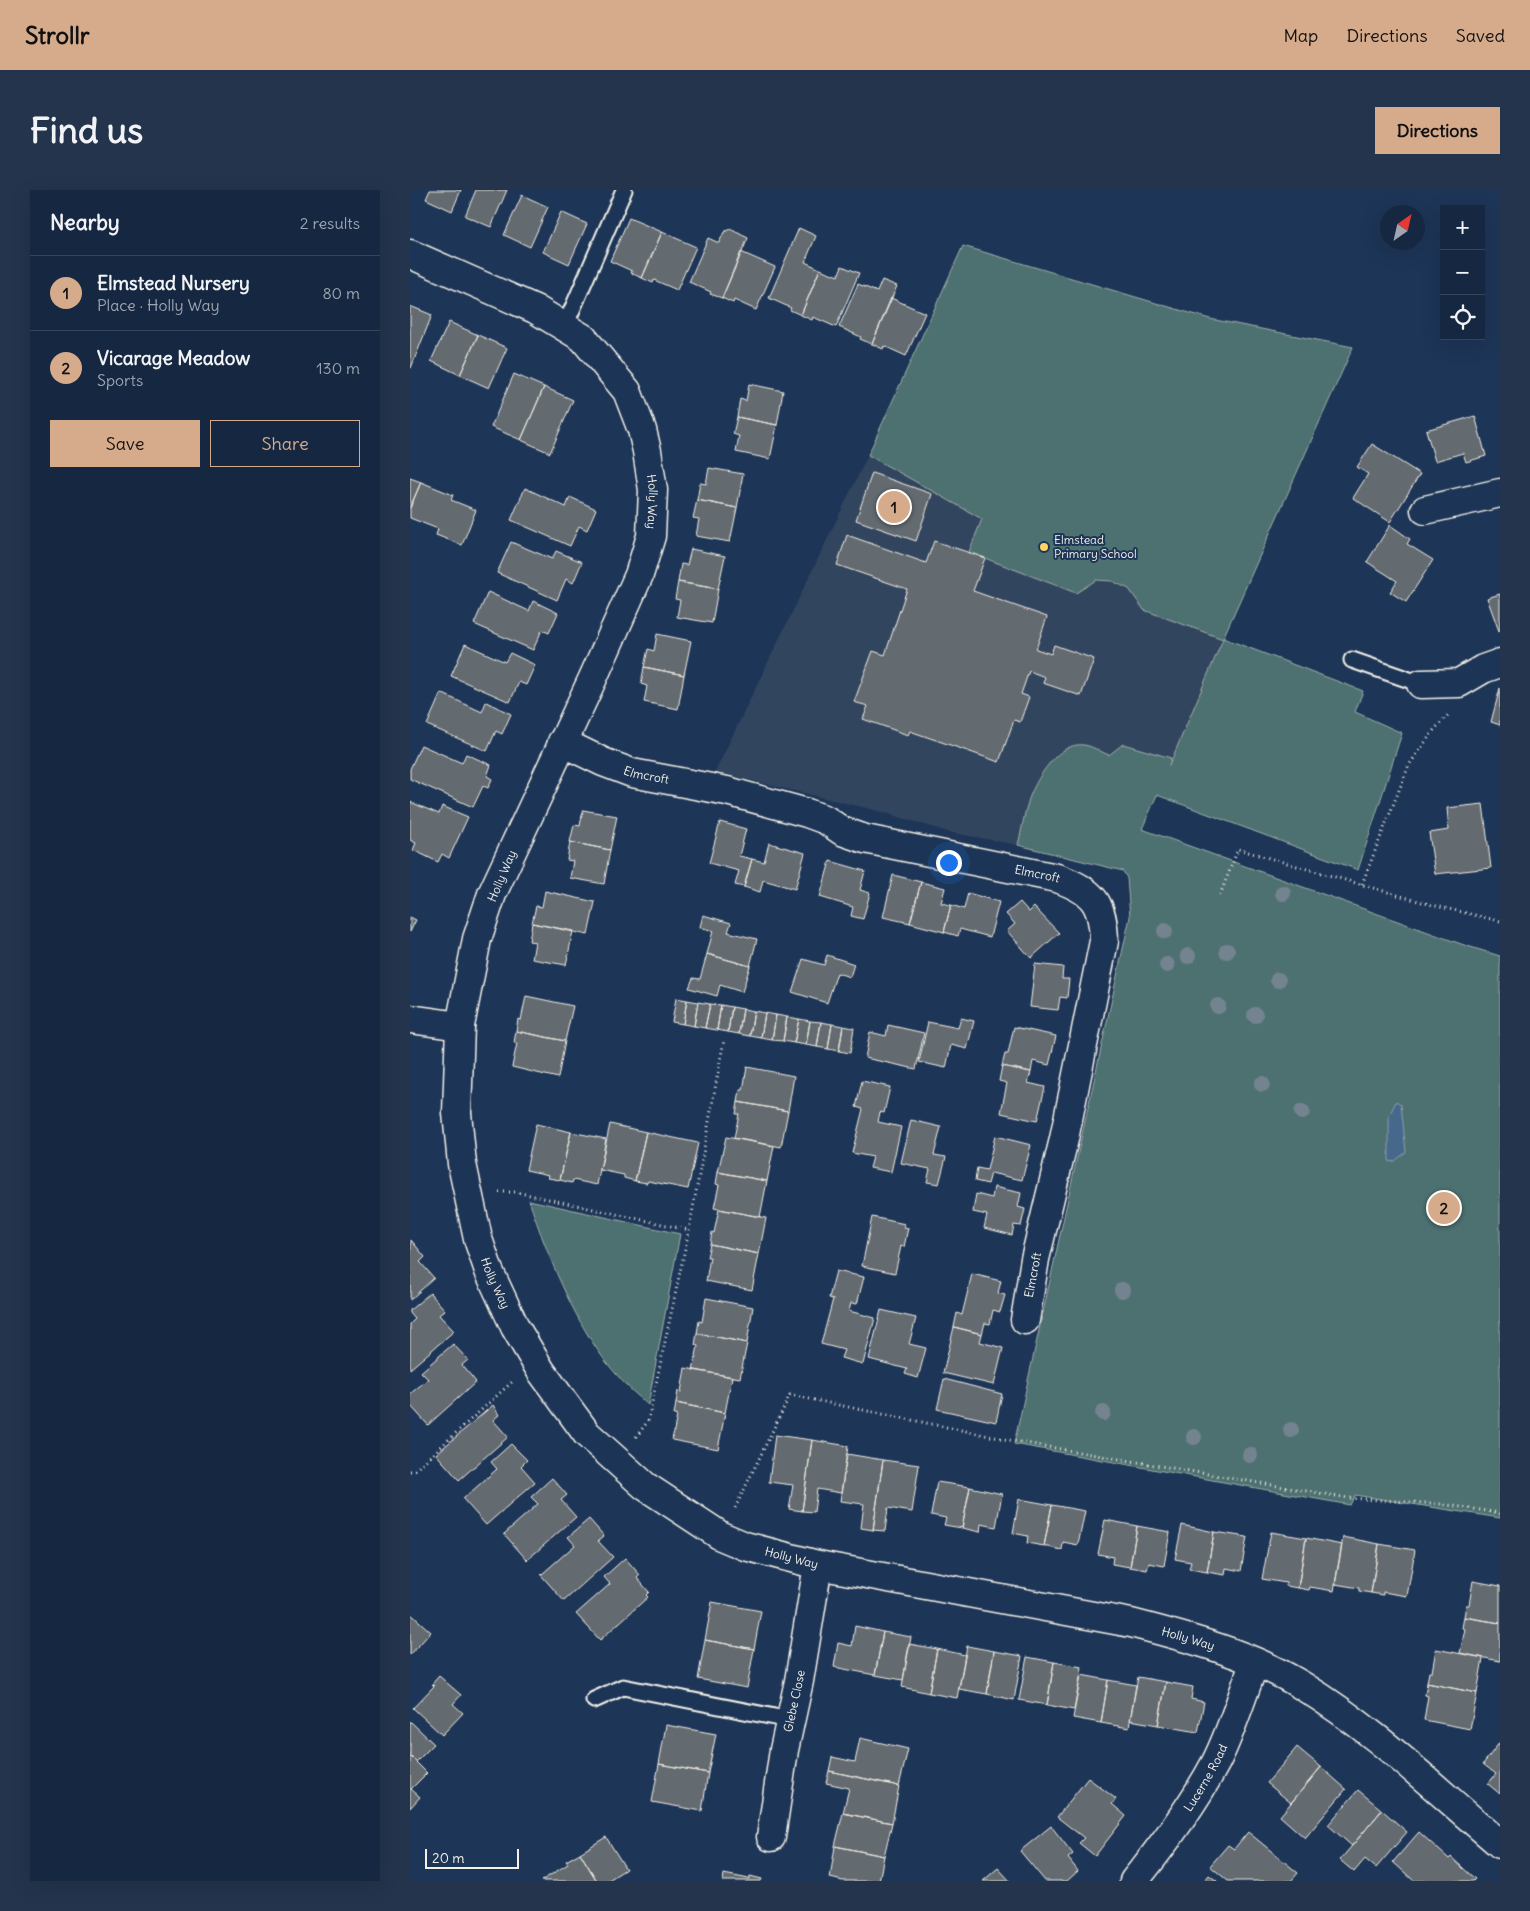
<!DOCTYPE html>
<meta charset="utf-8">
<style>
:root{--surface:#162841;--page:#23344c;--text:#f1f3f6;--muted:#9ea6b1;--line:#35445a;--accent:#d6ab8b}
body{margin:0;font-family:Delius,sans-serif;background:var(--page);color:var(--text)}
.controls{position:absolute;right:15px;top:15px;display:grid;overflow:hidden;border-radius:0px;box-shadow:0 5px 20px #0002}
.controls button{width:45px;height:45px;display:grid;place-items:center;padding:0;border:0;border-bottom:1px solid var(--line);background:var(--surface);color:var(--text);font:25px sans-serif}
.compass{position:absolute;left:970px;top:15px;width:45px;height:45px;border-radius:50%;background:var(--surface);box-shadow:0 5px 20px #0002;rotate:34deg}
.scale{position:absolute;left:15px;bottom:12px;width:94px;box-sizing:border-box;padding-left:5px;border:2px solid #f4f1e8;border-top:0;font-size:14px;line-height:18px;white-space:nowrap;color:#f4f1e8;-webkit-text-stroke:4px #1d3557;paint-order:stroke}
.you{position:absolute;left:538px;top:672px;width:18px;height:18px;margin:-12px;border:4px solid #fff;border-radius:50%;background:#1a73e8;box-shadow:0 0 0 8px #1a73e833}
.badge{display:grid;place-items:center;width:32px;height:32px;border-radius:50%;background:var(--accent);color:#111;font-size:16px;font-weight:700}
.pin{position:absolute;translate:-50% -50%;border:2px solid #fff;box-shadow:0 1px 5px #0006}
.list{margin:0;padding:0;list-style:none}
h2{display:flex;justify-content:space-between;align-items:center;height:65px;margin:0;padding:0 20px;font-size:21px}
h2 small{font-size:16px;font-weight:400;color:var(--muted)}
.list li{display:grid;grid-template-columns:32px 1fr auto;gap:15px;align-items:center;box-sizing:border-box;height:75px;padding:0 20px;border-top:1px solid var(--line)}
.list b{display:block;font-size:19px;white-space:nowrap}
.list p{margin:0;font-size:16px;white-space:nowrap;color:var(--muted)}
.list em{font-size:16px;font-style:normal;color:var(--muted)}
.actions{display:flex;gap:10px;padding:15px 20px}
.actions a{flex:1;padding:11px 0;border:1px solid var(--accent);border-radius:0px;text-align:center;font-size:18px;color:var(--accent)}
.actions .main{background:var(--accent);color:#111}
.icon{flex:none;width:28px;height:28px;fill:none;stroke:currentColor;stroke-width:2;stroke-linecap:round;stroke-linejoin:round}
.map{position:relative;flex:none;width:1090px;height:1691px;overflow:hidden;border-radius:0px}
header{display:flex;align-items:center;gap:30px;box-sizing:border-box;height:70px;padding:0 25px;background:var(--accent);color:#111}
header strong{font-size:24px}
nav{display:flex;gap:28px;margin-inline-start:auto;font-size:18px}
.intro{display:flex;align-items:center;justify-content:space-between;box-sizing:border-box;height:120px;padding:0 30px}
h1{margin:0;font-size:35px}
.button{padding:12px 22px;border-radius:0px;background:var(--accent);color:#111;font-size:18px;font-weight:700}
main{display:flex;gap:30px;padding:0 30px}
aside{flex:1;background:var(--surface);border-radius:0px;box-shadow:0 5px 20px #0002}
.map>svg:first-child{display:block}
</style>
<header>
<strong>Strollr</strong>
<nav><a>Map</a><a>Directions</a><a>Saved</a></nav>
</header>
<div class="intro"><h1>Find us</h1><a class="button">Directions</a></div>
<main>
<aside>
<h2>Nearby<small>2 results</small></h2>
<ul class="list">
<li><span class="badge">1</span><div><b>Elmstead Nursery</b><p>Place · Holly Way</p></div><em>80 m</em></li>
<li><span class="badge">2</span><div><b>Vicarage Meadow</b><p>Sports</p></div><em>130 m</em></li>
</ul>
<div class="actions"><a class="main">Save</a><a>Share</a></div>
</aside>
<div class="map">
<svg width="1090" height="1691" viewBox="0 0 1090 1691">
<rect width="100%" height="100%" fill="#1d3557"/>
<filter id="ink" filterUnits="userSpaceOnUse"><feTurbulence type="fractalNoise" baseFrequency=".02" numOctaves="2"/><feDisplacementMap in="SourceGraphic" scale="10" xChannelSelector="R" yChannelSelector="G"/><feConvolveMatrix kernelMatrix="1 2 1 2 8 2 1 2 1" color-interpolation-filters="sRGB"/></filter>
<g filter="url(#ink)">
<path fill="#32455e" d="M553 56 800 129 943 157 813 449 732 640 608 655 538 642 469 621 305 582 458 265Z"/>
<path fill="#4d6f6f" stroke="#a0b0ac" d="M553 56 800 129 943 157 813 448 953 501 945 522 992 543 948 680 747 605 732 639 1054 755 1090 766V1328L945 1305 940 1315 604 1254 720 727 717 688 713 681 608 655C612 640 614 623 619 609 626 589 649 551 674 555 682 556 691 562 699 565L713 554 761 568 759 576 813 449 734 420 719 399 702 391 686 390 666 403 559 362 572 329 458 265Z
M119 1010 270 1044 238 1215C227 1205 216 1196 207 1185 168 1142 137 1065 119 1010Z"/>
<path fill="#44688b" stroke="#8a9fb0" d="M986 911 991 914 996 962 985 971 979 972V926Z"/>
<path fill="#646a6f" stroke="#f4f1e8" d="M20 0H51L42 21 16 9Z
M66 0H97L81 37 55 26Z
M112 5 138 17 120 57 94 45Z
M151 22 177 34 159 74 133 62Z
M219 28 252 42 232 88 221 83 222 81 200 71Z
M389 38 406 46 395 72 410 79 391 125 380 120 381 118 359 108Z
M320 39 338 48 312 108 300 104 301 102 279 92 298 48 309 53 314 42Z
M252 42 286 57 267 100 244 90 243 93 232 88Z
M331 62 365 77 346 120 324 110 323 113 312 108Z
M432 76 449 83 426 137 403 127 402 130 391 125 410 79 428 86Z
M472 90 487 96 462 154 450 149 451 147 429 137 448 94 467 102Z
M481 108 515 123 496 166 474 156 473 159 462 154Z
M0 116 22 125 1 178H0Z
M39 132 68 145 50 185 21 171Z
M68 145 97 158 79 198 50 185Z
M104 184 134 197 111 250 81 237Z
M339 194 373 201 367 235 327 227 330 209 336 211Z
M134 197 163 210 140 263 111 250Z
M1065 226 1076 266 1056 272 1053 263 1025 271 1016 240Z
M327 227 367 235 360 269 326 262 329 246 323 244Z
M962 254 1010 284 980 332 943 308 958 284 947 277Z
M299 278 333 284 327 318 287 310 290 293 296 294Z
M462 283 522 304 506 351 446 330Z
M0 288 11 292 0 318Z
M11 292 43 305 41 310 66 320 52 355 26 345 28 339 0 328V318Z
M115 298 156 317 160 307 186 319 177 340 169 336 160 356 101 330Z
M287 310 327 318 320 352 286 346 289 329 283 328Z
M980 335 1000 349 997 354 1023 370 996 412 980 402 987 391 957 372Z
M437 345 516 373 524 351 575 368 563 401 637 427 626 459 641 464 644 455 684 469 671 506 633 493 635 487 619 481 611 504 619 507 610 532 604 530 589 572 500 541 498 545 453 529 458 516 444 512 463 461 475 465 497 399 427 375Z
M101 352 142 369 146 361 172 372 163 393 156 389 147 410 87 383Z
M281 359 315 366 308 399 268 392 271 374 277 375Z
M268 392 308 399 302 433 267 427 270 410 265 409Z
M78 402 119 421 123 411 148 423 139 443 132 440 123 460 64 434Z
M1090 404V441H1089L1077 408Z
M247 444 281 451 274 485 234 477 238 459 244 461Z
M55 454 95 472 100 463 125 475 116 495 109 492 100 512 41 486Z
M234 477 274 485 268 519 234 512 237 496 231 494Z
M1090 498V535L1081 532Z
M31 503 72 522 76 512 101 524 92 544 86 541 77 561 17 535Z
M11 555 52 573 56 564 81 575 77 586 82 589 78 598 73 596 63 617 0 589V579Z
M0 612 29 624 32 616 58 627 39 668 32 664 28 672 3 660 6 653 0 650Z
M1073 614 1081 678 1025 684 1019 643 1039 640 1037 618Z
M173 620 207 626 200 660 160 652 164 635 170 636Z
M310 632 336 639 329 666 342 669 334 697 325 695 329 681 299 673Z
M160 652 200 660 194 694 160 688 163 671 157 670Z
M359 653 395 663 385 699 353 690 350 702 334 697 342 669 354 672Z
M420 671 455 681 450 700 460 703 453 729 441 726 443 717 410 707Z
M483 685 511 692 500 733 473 727Z
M511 692 535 698 531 713 541 715 534 742 500 733Z
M135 701 185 712 178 745 122 733 126 716 132 717Z
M558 703 589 712 580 747 550 739 548 746 534 742 541 715 554 719Z
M610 712 619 722 624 717 649 743 621 768 597 741 605 734 596 724Z
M293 725 321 733 318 742 347 749 340 776 297 764 303 741 290 737Z
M0 727 6 730 0 742Z
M122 733 163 741 156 775 122 769 125 752 119 751Z
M297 764 340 776 332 802 310 795 307 806 279 798 283 788 290 789Z
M417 765 444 774 440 787 427 783 417 813 382 802 393 769 414 775Z
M625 774 653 777 652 789H659L657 808 650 807 648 820 620 817Z
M116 806 163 816 155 851 106 841 108 829 111 830Z
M266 808 277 810 273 834 262 832Z
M277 810 288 812 284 836 273 834Z
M288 812 300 814 295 838 284 836Z
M300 814 311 815 307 840 295 838Z
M311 815 322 817 318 842 307 840Z
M322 817 333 819 329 844 318 842Z
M333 819 344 821 340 846 329 844Z
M344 821 355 823 351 848 340 846Z
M355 823 366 825 362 850 351 848Z
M366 825 377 827 373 851 362 850Z
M377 827 389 829 384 853 373 851Z
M551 828 564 831 557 859 541 855 536 878 509 872 518 832 548 838Z
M389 829 400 831 396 855 384 853Z
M400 831 411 832 407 857 396 855Z
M411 832 422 834 418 859 407 857Z
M422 834 433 836 429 861 418 859Z
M478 835 514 843 506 879 455 868 460 842 476 846Z
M433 836 444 838 440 863 429 861Z
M604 837 646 846 639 875 623 871 621 882 592 876 595 864H598Z
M106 841 155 851 148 888 102 877 107 853H104Z
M592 876 621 882 618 893 635 897 627 931 591 923 597 893 589 891Z
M337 877 384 886 378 921 328 912 330 900H333Z
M452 891 480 897 474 923 470 922 468 932 491 937 481 982 460 978 463 967 442 963 453 919 446 917Z
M328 912 378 921 371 957 324 948 329 924H326Z
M501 930 531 937 524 965 536 967 529 994 517 992 520 979 491 973Z
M126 934 161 942 150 990 138 988 139 985 116 980Z
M200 934 236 942 225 991 214 988V985L190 980Z
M161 942 196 949 187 995 163 990 162 993 150 990Z
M236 942 288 953 278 999 238 991 237 993 225 991Z
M585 946 621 955 612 990 581 983 578 994 565 991 567 978 577 980Z
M316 947 364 956 357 991 308 982Z
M308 982 357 991 350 1027 304 1018 309 995 306 994Z
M584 997 611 1003 608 1017 615 1019 611 1036 604 1035 602 1045 574 1038 577 1025 563 1022 566 1004 582 1008Z
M309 1019 356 1028 349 1064 300 1054 302 1042 304 1043Z
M462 1027 495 1034 494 1037 498 1038 494 1057 491 1056 485 1083 452 1076Z
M1 1050 15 1067 10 1072 24 1088 0 1110Z
M300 1054 349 1064 342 1100 296 1091 300 1067H297Z
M426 1081 454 1087 447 1114 441 1113 439 1121 465 1128 453 1174 431 1168 434 1160 411 1154 423 1109 419 1108Z
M562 1084 591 1091 588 1103 595 1105 590 1122 583 1120 580 1134 575 1133 572 1144 544 1137 547 1123 552 1125Z
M20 1103 35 1120 29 1125 44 1141 0 1179V1134L5 1129 0 1123V1120Z
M296 1108 343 1117 337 1153 287 1143 289 1131 292 1132Z
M471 1120 506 1128 499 1154 516 1158 508 1188 495 1184 497 1179 459 1169Z
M544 1137 572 1144 570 1152 593 1158 584 1195 533 1183Z
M287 1143 337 1153 330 1188 283 1180 288 1156 285 1155Z
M43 1154 58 1170 52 1175 66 1192 18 1235 0 1215V1204L18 1189 11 1182Z
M275 1178 322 1187 315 1223 266 1213 268 1201 271 1202Z
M534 1189 592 1204 586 1232 527 1219Z
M266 1213 315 1223 308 1259 262 1250 267 1226 264 1225Z
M83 1215 89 1225 83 1230 98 1247 49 1290 26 1264Z
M365 1245 402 1250 392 1321 379 1319 383 1295 359 1292Z
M402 1250 438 1256 431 1303 407 1299 404 1322 392 1321Z
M101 1254 117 1270 111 1276 125 1292 76 1335 53 1309 87 1279 81 1272Z
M437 1264 473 1270 463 1340 451 1338 454 1314 430 1311Z
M473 1270 509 1275 502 1322 478 1318 475 1341 463 1340Z
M142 1288 157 1305 151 1310 166 1327 117 1370 94 1344 128 1314 121 1307Z
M527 1292 560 1297 552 1338 534 1335 536 1328 521 1325Z
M560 1297 592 1304 586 1337 571 1334 570 1342 552 1338Z
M609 1309 642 1315 634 1356 617 1353 618 1346 603 1343Z
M642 1315 675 1321 668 1355 653 1352 652 1360 634 1356Z
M179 1329 194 1346 188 1351 203 1367 154 1411 131 1385 165 1355 158 1347Z
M695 1330 727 1336 720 1377 702 1374 703 1367 688 1364Z
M772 1335 804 1342 797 1382 779 1379 781 1372 765 1369Z
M727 1336 760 1342 754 1376 739 1373 737 1380 720 1377Z
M804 1342 837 1347 831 1381 816 1378 815 1385 797 1382Z
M861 1342 896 1348 888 1398 876 1396V1393L852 1389Z
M933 1347 969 1354 961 1403 949 1401V1398L925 1394Z
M896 1348 932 1355 924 1401 900 1397 899 1400 888 1398Z
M969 1354 1005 1360 997 1406 973 1402V1405L961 1403Z
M215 1368 230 1385 227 1388 239 1402 236 1405 238 1407 190 1450 166 1424 200 1394 194 1387Z
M1063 1391 1090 1396V1433L1054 1427 1056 1415H1059Z
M302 1412 351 1421 344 1459 295 1450Z
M0 1423 21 1442 0 1465Z
M1054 1427 1090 1433V1471L1050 1463 1055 1439 1052 1438Z
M445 1436 473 1442 465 1485 424 1477 428 1453 442 1456Z
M473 1442 501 1447 493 1490 465 1485Z
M295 1450 344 1459 337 1498 288 1489Z
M499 1454 527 1459 519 1503 492 1497Z
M557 1456 584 1461 577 1504 549 1499Z
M527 1459 555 1465 547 1508 519 1503Z
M1026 1459 1073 1468 1067 1503 1017 1493 1019 1482H1022Z
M584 1461 612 1466 604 1510 577 1504Z
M617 1467 644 1472 637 1515 609 1510Z
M644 1472 672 1477 664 1520 637 1515Z
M671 1485 698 1490 691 1533 663 1528Z
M29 1486 51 1505 43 1514 53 1523 32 1545 3 1518 24 1496 22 1494Z
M728 1487 756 1492 748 1535 720 1530Z
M698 1490 726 1495 719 1538 691 1533Z
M756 1492 783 1497 781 1509 794 1512 788 1542 748 1535Z
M1017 1493 1067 1503 1060 1539 1014 1530 1018 1506 1015 1505Z
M0 1531 24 1554 6 1572 0 1566Z
M256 1535 306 1544 298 1583 249 1574Z
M450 1548 498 1559 489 1596 419 1581 422 1567 445 1572Z
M1090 1552V1604L1078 1594 1086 1584 1073 1574Z
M887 1557 911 1577 881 1613 857 1593Z
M0 1566 17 1583 1 1599 10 1607 0 1618Z
M249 1574 298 1583 292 1621 242 1612Z
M911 1577 936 1599 895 1648 870 1626Z
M419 1581 489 1596 482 1633 433 1623 439 1598 416 1593Z
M678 1588 706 1609 702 1614 716 1626 685 1666 669 1653 674 1648 647 1627Z
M948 1600 972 1620 942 1656 918 1635Z
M972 1620 997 1642 966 1678 955 1669 944 1682 930 1670Z
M433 1623 482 1633 474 1666 425 1656Z
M641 1636 663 1664 658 1668 668 1681 657 1691H635L610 1661Z
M838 1642 888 1683 881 1691H818L800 1676 818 1655 824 1659Z
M1009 1642 1039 1669 1041 1667 1065 1689 1063 1691H1004L983 1672Z
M196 1647 216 1679 197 1691H187L170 1663Z
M425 1656 474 1666 469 1691H433L420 1688Z
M170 1663 187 1691H131L158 1674 156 1671Z
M588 1678 600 1691H573Z
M314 1684 339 1689 340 1686 352 1689 351 1691H313Z
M799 1685 807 1691H794Z"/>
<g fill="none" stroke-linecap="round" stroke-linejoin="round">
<defs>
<path id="service" d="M155 136 214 0
M942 470 1011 494
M184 1510 213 1497 380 1530"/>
<g id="minor">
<path id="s1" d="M0 64 125 119 173 148 217 201 232 240 237 261 243 300 241 346 229 385 183 488 82 704 67 749 50 836 47 923 52 974 68 1049 79 1081 105 1137 131 1181 177 1244 235 1296 311 1346 335 1356 408 1375 721 1433C779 1448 840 1464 891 1495 964 1539 1025 1599 1090 1654"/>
<path d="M1015 320 1090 303"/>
<path d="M1011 494 1049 493 1073 479 1090 473"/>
<path id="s2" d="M152 552 193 572 222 583 317 601 397 623 416 630 432 641 455 649 647 688C683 701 693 712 694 751L654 949 625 1069 615 1130"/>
<path d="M0 829 50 836"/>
<path id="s3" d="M361 1647 374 1560 389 1491 408 1375"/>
<path id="s4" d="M724 1691C755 1653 783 1615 806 1572 822 1540 832 1505 845 1472"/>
</g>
</defs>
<use href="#service" stroke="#f4f1e8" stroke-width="19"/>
<use href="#minor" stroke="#f4f1e8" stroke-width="31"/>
<path stroke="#f4f1e8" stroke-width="3" stroke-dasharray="1 4" stroke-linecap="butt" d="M952 694 999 575 1024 540 1040 523
M810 705 828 659 1022 715 1090 731
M89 1002H106L279 1040
M226 1247 238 1231 279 1040 314 850
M0 1281H4L102 1192
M325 1318 380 1205 604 1251 938 1308 1031 1314 1090 1323"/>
<use href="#service" stroke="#1d3557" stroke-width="15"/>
<use href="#minor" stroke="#1d3557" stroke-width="28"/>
</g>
<g fill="#738490">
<circle cx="873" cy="703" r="8"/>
<circle cx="755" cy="741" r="8"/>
<circle cx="817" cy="761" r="8"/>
<circle cx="778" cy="766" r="8"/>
<circle cx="757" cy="775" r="8"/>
<circle cx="868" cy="790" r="8"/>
<circle cx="808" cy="816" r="8"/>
<circle cx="845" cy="825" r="8"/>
<circle cx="852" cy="894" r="8"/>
<circle cx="892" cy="922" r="8"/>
<circle cx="712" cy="1100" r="8"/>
<circle cx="693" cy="1223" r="8"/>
<circle cx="881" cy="1240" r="8"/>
<circle cx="784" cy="1247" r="8"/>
<circle cx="840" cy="1265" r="8"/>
</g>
</g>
<circle fill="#ffd166" stroke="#1d3557" stroke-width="2" cx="634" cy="357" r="5"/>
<g text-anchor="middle" stroke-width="4" stroke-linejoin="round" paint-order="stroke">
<g font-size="12" fill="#f4f1e8" stroke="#1d3557">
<text dy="4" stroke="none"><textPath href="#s1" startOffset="376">Holly Way</textPath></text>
<text dy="4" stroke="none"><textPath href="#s2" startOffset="91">Elmcroft</textPath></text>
<text dy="4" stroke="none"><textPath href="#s2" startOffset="496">Elmcroft</textPath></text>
<text transform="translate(92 686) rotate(-67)" y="4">Holly Way</text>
<text transform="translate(623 1085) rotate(-79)" y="4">Elmcroft</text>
<text dy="4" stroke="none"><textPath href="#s1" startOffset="1201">Holly Way</textPath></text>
<text dy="4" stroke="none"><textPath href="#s1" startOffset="1621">Holly Way</textPath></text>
<text dy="4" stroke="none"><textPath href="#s1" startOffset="2026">Holly Way</textPath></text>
<text dy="4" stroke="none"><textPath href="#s3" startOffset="138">Glebe Close</textPath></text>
<text dy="4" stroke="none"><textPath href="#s4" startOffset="126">Lucerne Road</textPath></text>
</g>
<g font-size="12" fill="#f4f1e8" stroke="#1d3557" text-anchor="start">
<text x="644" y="354">Elmstead<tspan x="644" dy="14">Primary School</tspan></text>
</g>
</g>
</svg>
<div class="controls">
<button>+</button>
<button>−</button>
<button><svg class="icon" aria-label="locate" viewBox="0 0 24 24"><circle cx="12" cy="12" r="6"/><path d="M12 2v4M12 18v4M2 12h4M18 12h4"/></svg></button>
</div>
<svg class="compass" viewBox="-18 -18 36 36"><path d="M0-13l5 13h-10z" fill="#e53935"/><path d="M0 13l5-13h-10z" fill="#9ea6b1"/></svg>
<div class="scale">20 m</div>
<div class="you"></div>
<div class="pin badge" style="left:484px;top:317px">1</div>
<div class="pin badge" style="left:1034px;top:1018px">2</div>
</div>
</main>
